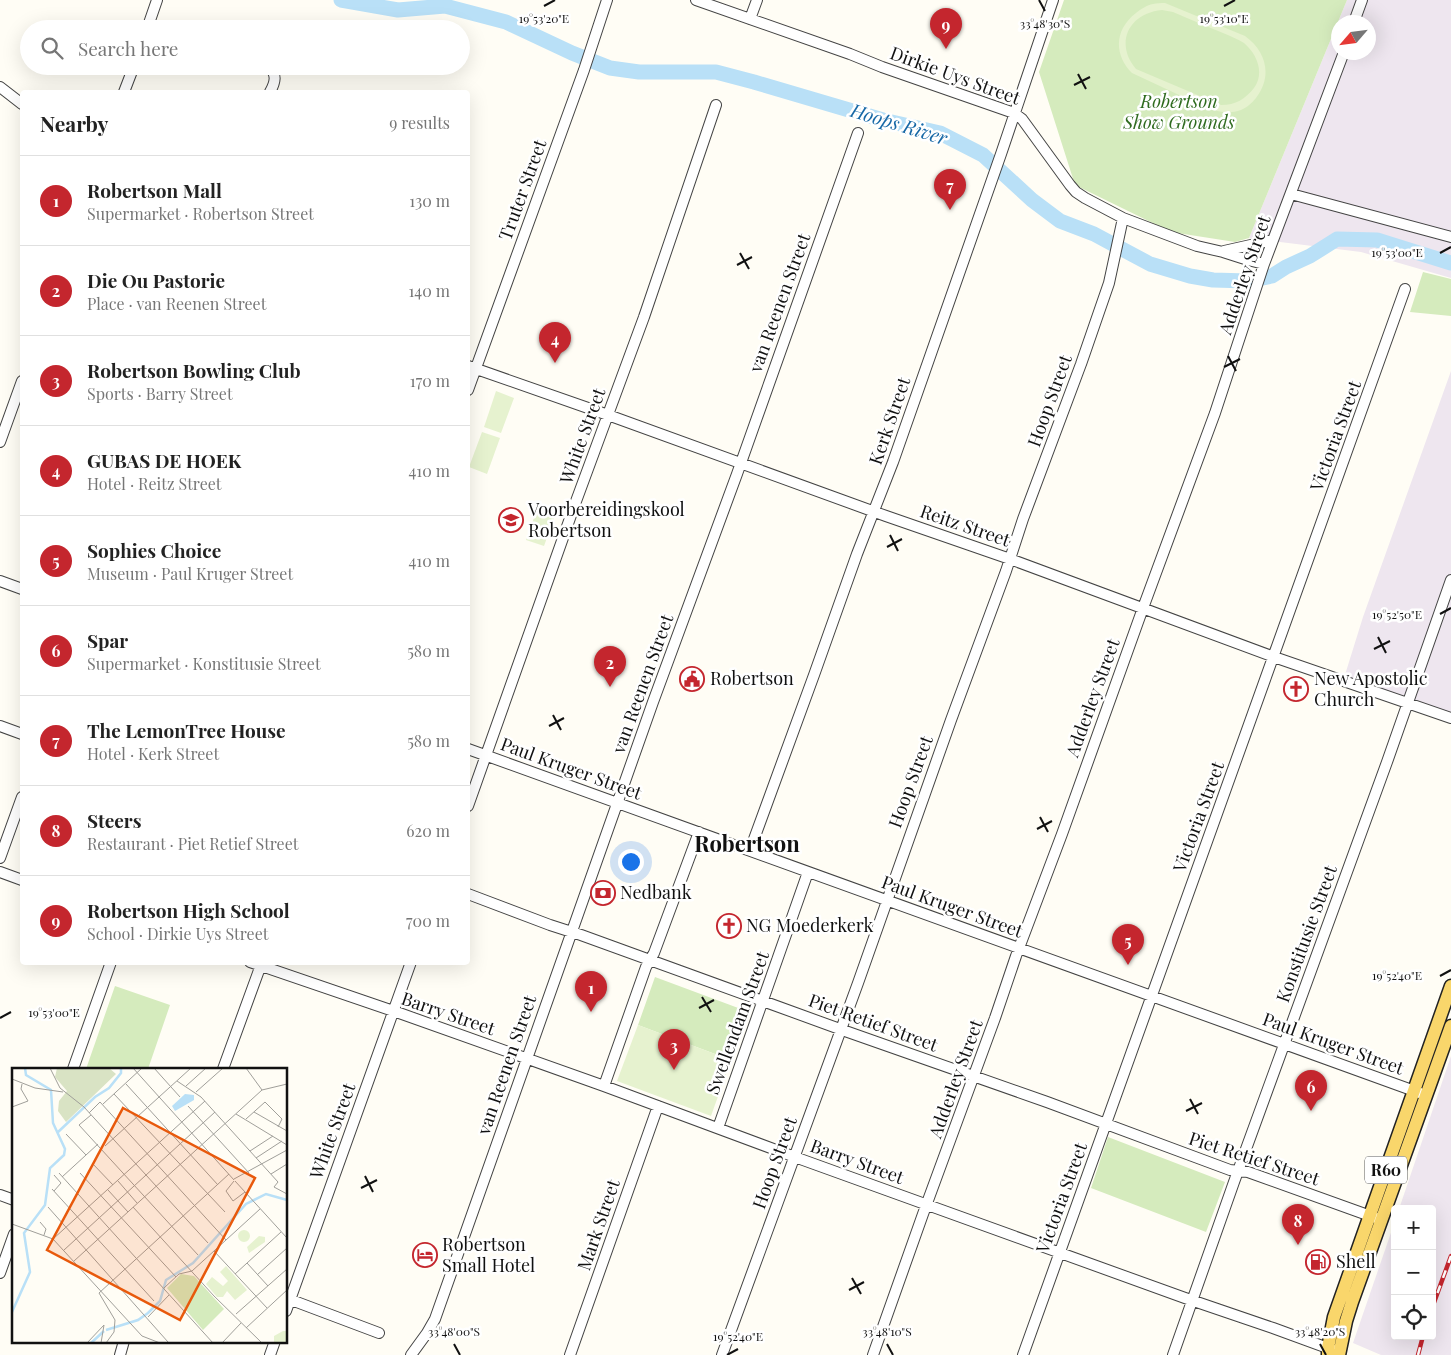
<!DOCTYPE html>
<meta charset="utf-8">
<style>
:root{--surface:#fff;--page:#f2f2f2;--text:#222;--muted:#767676;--line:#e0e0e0;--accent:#c4262e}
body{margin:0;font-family:"Playfair Display",serif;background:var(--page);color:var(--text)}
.controls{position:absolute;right:15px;bottom:15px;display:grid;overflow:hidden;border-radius:5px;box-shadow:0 5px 20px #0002}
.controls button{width:45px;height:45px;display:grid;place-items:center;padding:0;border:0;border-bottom:1px solid var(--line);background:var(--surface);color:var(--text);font:25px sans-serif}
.compass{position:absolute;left:1331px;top:15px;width:45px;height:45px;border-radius:50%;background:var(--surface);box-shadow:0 5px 20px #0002;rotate:242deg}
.you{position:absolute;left:630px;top:861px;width:18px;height:18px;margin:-12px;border:4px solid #fff;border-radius:50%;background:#1a73e8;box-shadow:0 0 0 8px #1a73e833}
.badge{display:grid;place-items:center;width:32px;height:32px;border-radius:50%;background:var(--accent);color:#fff;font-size:16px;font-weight:700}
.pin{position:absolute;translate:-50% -41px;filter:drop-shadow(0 1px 2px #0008)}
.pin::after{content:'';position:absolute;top:26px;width:18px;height:15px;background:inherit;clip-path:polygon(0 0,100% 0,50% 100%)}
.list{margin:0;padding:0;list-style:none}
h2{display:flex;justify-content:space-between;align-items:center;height:65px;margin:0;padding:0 20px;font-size:21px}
h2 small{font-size:16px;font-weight:400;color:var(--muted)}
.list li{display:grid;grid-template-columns:32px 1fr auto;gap:15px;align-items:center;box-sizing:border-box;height:90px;padding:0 20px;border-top:1px solid var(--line)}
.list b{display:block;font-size:19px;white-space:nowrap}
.list p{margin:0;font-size:16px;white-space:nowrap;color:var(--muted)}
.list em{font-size:16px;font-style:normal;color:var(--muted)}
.icon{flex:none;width:28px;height:28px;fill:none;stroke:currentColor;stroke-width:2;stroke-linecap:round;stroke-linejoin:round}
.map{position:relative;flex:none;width:1451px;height:1355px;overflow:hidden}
.search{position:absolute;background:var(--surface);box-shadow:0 5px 20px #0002;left:20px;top:20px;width:450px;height:55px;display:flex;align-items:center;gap:12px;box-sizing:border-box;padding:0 18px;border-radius:28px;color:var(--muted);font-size:19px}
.panel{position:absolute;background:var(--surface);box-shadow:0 5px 20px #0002;left:20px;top:90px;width:450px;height:875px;border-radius:5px}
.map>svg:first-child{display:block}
</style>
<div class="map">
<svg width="1451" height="1355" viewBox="0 0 1451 1355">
<rect width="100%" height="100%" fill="#fffdf5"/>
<path fill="#eee6ef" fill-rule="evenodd" d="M1347 0H1451V278L1361 252 1249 238ZM1338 22H1368V52H1338Z
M1451 371V717L1344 678 1363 617Z
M1451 1056V1355H1381L1353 1343 1395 1221V1336H1432V1209H1399Z"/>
<path fill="#d5ebbd" d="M1064 0H1347L1249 238 1235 242 1171 232 1075 185 1039 72Z
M1423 272 1451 279V316L1410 312Z
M655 977 749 1012 731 1060 638 1025Z
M115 986 170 1005 148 1069H86Z
M1108 1137 1225 1182 1206 1232 1091 1188Z"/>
<path fill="#e6f2cf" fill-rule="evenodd" d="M1165 3 1245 36C1266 51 1273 76 1256 98 1252 103 1246 108 1241 110 1230 114 1220 112 1209 109L1132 73C1113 54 1115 29 1136 13 1141 9 1147 5 1153 4 1157 3 1161 3 1165 3ZM1162 10 1173 12C1189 19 1206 26 1223 33 1230 36 1238 39 1244 43 1257 54 1265 73 1254 88 1245 99 1236 105 1221 105L1136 69C1114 43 1129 13 1162 10Z
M496 391 514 398 501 433 484 427Z
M482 432 500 438 487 474 469 467Z
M539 504 557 510 544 546 526 540Z
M638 1025 731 1060 711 1116 617 1081Z"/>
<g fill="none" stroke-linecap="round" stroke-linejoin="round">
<path stroke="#b9e0f7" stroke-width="15" d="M341 0 398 10 445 6 506 22 572 53 610 68 639 72H716L754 82 883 120 940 133 983 155 1032 200 1060 221 1094 234 1150 264 1190 276 1213 280 1248 281 1272 276 1286 267 1310 256 1337 239 1377 240 1451 263"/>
<defs>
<path id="minor" d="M696 0 850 54 882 67 1014 113 1022 119 1070 185 1076 192 1085 198 1123 218 1197 246 1223 252 1248 260 1264 264
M750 19 757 0
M1354 22 1362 0
M147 29 157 0
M268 66C278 74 275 83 270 92
M0 87 22 104
M124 92 134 66
M1291 194 1451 237
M1224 251 1273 240
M468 366 608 415 886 516 1010 559 1274 657 1451 718
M468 390 584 70 607 0
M0 442 22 381
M0 581 22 589
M0 726 22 734
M468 749 1420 1093
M468 806 575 504 644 317 716 105
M750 850 814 675 857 554 893 462 1001 154 1053 0
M0 858 22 797
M0 872 22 880
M468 894 550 925 581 935 848 1032 1047 1102 1230 1170 1248 1172 1376 1218
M250 962 402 1014 604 1086 803 1160 1185 1298 1273 1328 1333 1350
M73 1069 111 962
M223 1069 262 962
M604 1086 646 967 654 953 699 832
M718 1128 808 872
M0 1195 14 1200
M0 1273 14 1234
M286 1298 379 1333
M286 1311 411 962
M120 1355 124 1341
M270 1355 275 1341
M411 1355 427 1333 435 1319 653 702 737 474 858 133
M570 1355 658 1106
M722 1355 858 983 951 720 1006 571 1023 519 1081 364 1109 283 1123 218
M873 1355 923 1214 995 1018 1016 956 1062 834 1143 608 1215 413 1264 264 1344 52
M1023 1355 1405 289
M1173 1355 1234 1182 1387 762 1451 580"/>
<path id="major" d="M1328 1355V1348L1334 1317 1451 986
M1339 1355 1346 1321 1352 1302 1451 1026"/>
</defs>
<use href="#minor" stroke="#444" stroke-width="12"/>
<use href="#major" stroke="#222" stroke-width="15"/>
<use href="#minor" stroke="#fff" stroke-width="10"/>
<use href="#major" stroke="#f9d66b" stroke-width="12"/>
<defs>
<path id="rail" d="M1432 1308 1451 1256
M1418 1355 1423 1336"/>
</defs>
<use href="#rail" stroke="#c4262e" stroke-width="4.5"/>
<use href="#rail" stroke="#fff" stroke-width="2.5" stroke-dasharray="8" stroke-linecap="butt"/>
</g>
<path fill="none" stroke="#111" stroke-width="2" d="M1039 0 1045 11M544 6 555 0M1224 6 1235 0M1078 74 1086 89M1074 85 1090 77M740 253 749 269M1440 253 1451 247M737 265 752 257M1228 356 1236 371M1224 367 1240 359M890 535 898 551M887 547 902 539M1440 614 1451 608M1378 637 1386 653M1374 649 1390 641M553 715 561 730M549 726 564 718M1040 817 1048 832M1037 829 1052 821M1440 976 1451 970M702 997 711 1012M699 1008 714 1000M0 1018 11 1012M1190 1099 1198 1114M1186 1111 1202 1103M365 1176 373 1192M361 1188 377 1180M852 1278 861 1294M849 1290 864 1282M454 1344 460 1355M887 1344 893 1355M1320 1344 1326 1355M727 1355 738 1349"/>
<defs>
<symbol id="school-ring" viewBox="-11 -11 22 22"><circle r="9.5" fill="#fff" stroke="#c4262e" stroke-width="1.5"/><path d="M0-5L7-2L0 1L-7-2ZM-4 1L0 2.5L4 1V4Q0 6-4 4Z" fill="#c4262e"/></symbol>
<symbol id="civic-ring" viewBox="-11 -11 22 22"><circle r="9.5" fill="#fff" stroke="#c4262e" stroke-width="1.5"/><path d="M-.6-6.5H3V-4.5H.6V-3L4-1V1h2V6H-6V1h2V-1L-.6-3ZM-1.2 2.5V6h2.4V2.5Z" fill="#c4262e"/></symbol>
<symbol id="church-ring" viewBox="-11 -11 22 22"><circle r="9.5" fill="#fff" stroke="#c4262e" stroke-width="1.5"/><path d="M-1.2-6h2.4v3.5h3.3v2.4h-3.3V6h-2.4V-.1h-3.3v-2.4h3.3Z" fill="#c4262e"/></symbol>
<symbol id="bank-ring" viewBox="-11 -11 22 22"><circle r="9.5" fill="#fff" stroke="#c4262e" stroke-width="1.5"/><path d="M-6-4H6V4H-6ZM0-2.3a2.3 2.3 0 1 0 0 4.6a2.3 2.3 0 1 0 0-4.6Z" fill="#c4262e"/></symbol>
<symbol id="hotel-ring" viewBox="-11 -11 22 22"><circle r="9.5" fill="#fff" stroke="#c4262e" stroke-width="1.5"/><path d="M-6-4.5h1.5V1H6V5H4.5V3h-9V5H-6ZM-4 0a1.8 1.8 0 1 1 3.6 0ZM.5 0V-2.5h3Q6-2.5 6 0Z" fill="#c4262e"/></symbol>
<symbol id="fuel-ring" viewBox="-11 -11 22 22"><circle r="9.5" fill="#fff" stroke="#c4262e" stroke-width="1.5"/><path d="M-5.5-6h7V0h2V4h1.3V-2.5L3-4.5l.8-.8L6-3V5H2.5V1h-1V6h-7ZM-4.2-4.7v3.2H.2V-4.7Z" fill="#c4262e"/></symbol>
</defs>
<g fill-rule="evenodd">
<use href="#school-ring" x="497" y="506" width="28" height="28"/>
<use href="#civic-ring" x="678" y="665" width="28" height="28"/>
<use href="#church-ring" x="1282" y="675" width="28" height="28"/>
<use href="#bank-ring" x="589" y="879" width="28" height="28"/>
<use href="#church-ring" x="715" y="912" width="28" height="28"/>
<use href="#hotel-ring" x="411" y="1241" width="28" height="28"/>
<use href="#fuel-ring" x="1304" y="1248" width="28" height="28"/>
</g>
<g text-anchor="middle" stroke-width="5" stroke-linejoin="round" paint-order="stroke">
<rect fill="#fff" stroke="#585858" stroke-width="1" x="1365" y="1156.5" width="42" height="27" rx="4"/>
<g font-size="16" font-weight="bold" fill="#111">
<text x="1386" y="1176">R60</text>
</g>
<g font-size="18" fill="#111" stroke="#fff">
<text transform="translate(955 76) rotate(20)" y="6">Dirkie Uys Street</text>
<text transform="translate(523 190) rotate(-70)" y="6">Truter Street</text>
<text transform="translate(1245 275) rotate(-71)" y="6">Adderley Street</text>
<text transform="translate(780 303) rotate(-70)" y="6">van Reenen Street</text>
<text transform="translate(1050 401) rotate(-70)" y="6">Hoop Street</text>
<text transform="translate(890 421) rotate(-71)" y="6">Kerk Street</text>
<text transform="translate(583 436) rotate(-70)" y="6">White Street</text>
<text transform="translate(1336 436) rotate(-70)" y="6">Victoria Street</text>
<text transform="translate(965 526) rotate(19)" y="6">Reitz Street</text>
<text transform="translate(643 684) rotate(-70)" y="6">van Reenen Street</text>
<text transform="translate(1093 698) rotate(-70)" y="6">Adderley Street</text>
<text transform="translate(571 769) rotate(20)" y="6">Paul Kruger Street</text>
<text transform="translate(911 782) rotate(-70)" y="6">Hoop Street</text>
<text transform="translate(1199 817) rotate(-70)" y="6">Victoria Street</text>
<text transform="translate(952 907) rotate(20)" y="6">Paul Kruger Street</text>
<text transform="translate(1307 934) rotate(-70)" y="6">Konstitusie Street</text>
<text transform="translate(448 1014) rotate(19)" y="6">Barry Street</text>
<text transform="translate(738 1023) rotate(-70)" y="6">Swellendam Street</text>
<text transform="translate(873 1023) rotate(20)" y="6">Piet Retief Street</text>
<text transform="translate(1333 1044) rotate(20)" y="6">Paul Kruger Street</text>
<text transform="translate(507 1065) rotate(-71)" y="6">van Reenen Street</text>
<text transform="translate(956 1079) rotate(-70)" y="6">Adderley Street</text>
<text transform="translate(333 1131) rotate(-70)" y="6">White Street</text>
<text transform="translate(1254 1159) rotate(18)" y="6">Piet Retief Street</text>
<text transform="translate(857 1162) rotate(20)" y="6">Barry Street</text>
<text transform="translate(775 1163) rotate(-70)" y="6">Hoop Street</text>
<text transform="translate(1062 1198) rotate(-70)" y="6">Victoria Street</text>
<text transform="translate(599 1225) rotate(-71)" y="6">Mark Street</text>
</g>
<g font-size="18" font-style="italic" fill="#2f6b1f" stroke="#fff">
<text x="1179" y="108">Robertson<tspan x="1179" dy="21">Show Grounds</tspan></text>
</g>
<g font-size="18" fill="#111" stroke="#fff" text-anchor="start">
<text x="528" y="516">Voorbereidingskool<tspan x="528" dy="21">Robertson</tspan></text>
<text x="710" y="685">Robertson</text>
<text x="1314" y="685">New Apostolic<tspan x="1314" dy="21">Church</tspan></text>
<text x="620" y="899">Nedbank</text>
<text x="746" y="932">NG Moederkerk</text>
<text x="442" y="1251">Robertson<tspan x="442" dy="21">Small Hotel</tspan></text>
<text x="1336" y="1268">Shell</text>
</g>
<g font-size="19" font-style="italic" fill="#1768a6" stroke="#fff">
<text transform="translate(899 124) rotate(17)" y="7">Hoops River</text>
</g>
<g font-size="22" font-weight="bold" fill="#111" stroke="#fff">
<text x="747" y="852">Robertson</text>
</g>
</g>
<g transform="translate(12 1068)">
<rect width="275" height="275" fill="#fffdf5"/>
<path d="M169 206 182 208 212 241 191 262 155 220Z" fill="#d5ebbd"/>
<path d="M45 0H97L104 6 54 54 46 43 47 33 55 23 43 9Z" fill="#d9e3c4"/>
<path d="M226 168a6 6 0 1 1 12 0a6 6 0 1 1-12 0ZM247 168 253 169V174L237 185 235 179ZM214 198 235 222 223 232 215 223 211 229H205L194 216 200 209 211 218 216 213 208 204ZM271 263H275V275H262V268Z" fill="#e6f2cf"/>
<path d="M173 26 182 27V32L163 43 160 38Z" fill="#b9e0f7"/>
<path fill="none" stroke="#b9e0f7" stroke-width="2.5" d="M45 65 83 29 97 20 109 5V0M0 244 18 204 12 165 33 137 38 100 52 87 53 81 41 55 39 22 14 7 13 0M94 262 126 252 136 245 148 233 154 212 181 195 234 136 254 126 275 132M79 275 92 263"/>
<path fill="none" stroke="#a09f9a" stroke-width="1" d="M38 0 48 20 72 39 196 175M121 0 222 112M142 0 168 29M234 0 250 22M0 11 23 20 51 24M165 13 189 29 266 114M114 16 206 117M174 18 194 0M184 24 211 0M102 26 213 144M91 36 130 0M176 38 237 105M0 39 16 33 9 21 10 16M242 44 275 63M77 45 88 34 214 172M224 46 275 77M234 51 253 34 270 51 266 59M67 57 186 187M67 57 79 47M54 66 74 87M93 78 179 0M238 83 261 68M244 90 270 73M80 95 101 117M47 105 201 275M68 105 164 209M259 106 275 96M50 109 86 76M222 111 275 82M106 113 125 135M222 113 214 123 221 133 233 124M223 113 275 170M266 114 262 119 275 126M40 121 142 233M96 122 116 144M42 123 49 115 42 107M36 139 156 274M121 139 202 228 250 275M28 154 34 161 32 167M0 156 41 171 130 268 148 275M41 171 193 33M52 182 203 44M202 183 255 240M62 193 250 22 275 16M235 195 256 218M223 206 269 164M245 207 275 180M152 220 167 206 180 203 248 141M224 246 275 201M136 249 157 227M234 260 275 222M75 275 92 257 89 275M94 275 102 264 103 252 87 225 217 106M210 275 229 255"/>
<path fill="#e8590c" fill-opacity="0.15" stroke="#e8590c" stroke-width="2.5" d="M111 40 243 110 168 252 35 182Z"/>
<rect width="275" height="275" fill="none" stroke="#111" stroke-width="2.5"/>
</g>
<g font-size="12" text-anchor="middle" fill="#111" stroke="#fff" stroke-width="5" stroke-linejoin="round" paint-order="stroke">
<text x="544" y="23">19°53'20"E</text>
<text x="1224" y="23">19°53'10"E</text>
<text x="1045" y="28">33°48'30"S</text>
<text x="1397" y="257">19°53'00"E</text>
<text x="1397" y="619">19°52'50"E</text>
<text x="1397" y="980">19°52'40"E</text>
<text x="54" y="1017">19°53'00"E</text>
<text x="454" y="1336">33°48'00"S</text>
<text x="887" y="1336">33°48'10"S</text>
<text x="1320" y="1336">33°48'20"S</text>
<text x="738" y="1341">19°52'40"E</text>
</g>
</svg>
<div class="controls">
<button>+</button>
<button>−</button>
<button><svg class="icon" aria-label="locate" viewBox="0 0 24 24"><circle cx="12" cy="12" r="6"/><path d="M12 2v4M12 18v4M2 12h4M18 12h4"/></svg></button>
</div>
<svg class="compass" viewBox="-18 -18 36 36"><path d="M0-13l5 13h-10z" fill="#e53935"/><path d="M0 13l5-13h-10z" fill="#767676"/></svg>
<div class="you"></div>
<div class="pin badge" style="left:591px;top:1012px">1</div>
<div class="pin badge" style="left:610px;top:687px">2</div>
<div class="pin badge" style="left:674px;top:1070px">3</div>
<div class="pin badge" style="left:555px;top:363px">4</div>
<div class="pin badge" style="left:1128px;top:965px">5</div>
<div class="pin badge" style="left:1311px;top:1111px">6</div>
<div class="pin badge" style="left:950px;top:210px">7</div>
<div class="pin badge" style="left:1298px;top:1245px">8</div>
<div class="pin badge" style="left:946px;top:49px">9</div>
<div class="search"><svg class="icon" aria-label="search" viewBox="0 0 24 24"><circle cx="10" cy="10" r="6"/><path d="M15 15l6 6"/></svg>Search here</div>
<section class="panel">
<h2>Nearby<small>9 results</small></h2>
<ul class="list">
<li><span class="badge">1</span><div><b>Robertson Mall</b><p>Supermarket · Robertson Street</p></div><em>130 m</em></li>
<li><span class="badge">2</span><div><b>Die Ou Pastorie</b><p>Place · van Reenen Street</p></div><em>140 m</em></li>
<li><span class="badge">3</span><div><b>Robertson Bowling Club</b><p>Sports · Barry Street</p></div><em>170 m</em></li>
<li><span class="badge">4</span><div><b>GUBAS DE HOEK</b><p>Hotel · Reitz Street</p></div><em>410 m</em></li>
<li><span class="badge">5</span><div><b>Sophies Choice</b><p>Museum · Paul Kruger Street</p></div><em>410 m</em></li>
<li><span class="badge">6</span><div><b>Spar</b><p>Supermarket · Konstitusie Street</p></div><em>580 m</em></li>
<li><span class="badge">7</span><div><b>The LemonTree House</b><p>Hotel · Kerk Street</p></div><em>580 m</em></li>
<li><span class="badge">8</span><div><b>Steers</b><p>Restaurant · Piet Retief Street</p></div><em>620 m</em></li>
<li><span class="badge">9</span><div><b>Robertson High School</b><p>School · Dirkie Uys Street</p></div><em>700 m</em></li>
</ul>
</section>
</div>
